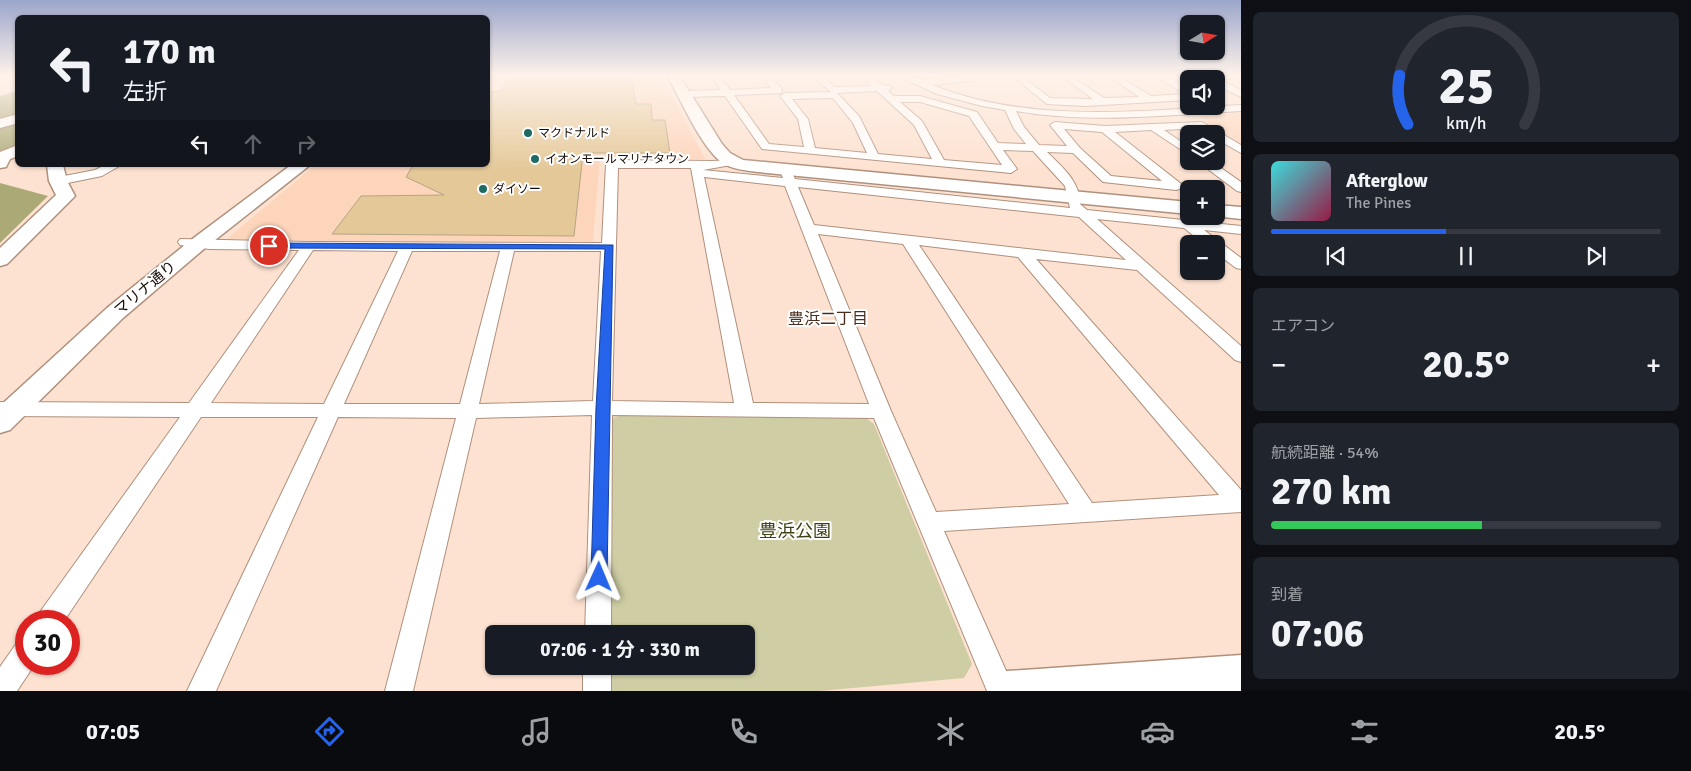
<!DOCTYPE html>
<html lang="ja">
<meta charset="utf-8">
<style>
:root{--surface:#171b24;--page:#20242c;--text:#f1f3f6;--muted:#9ea1a6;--line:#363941;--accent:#2563eb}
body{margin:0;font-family:Signika,"Noto Sans JP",sans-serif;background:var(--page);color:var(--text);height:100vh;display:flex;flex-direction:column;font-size:19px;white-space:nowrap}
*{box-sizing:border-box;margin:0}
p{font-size:16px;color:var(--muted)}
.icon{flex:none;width:28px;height:28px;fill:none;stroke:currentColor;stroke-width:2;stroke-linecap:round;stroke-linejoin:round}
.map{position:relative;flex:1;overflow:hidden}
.panel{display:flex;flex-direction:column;gap:12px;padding:12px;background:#0d0f14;width:450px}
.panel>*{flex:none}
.guide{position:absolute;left:15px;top:15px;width:475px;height:152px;border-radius:8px;box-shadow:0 1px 4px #0004;background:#171b24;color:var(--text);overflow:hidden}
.needle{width:32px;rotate:79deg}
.buttons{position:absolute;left:1180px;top:15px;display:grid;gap:10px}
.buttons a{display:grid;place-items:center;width:45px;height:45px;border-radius:8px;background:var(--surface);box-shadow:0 1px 4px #0004;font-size:25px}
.speed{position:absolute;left:15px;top:610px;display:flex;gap:10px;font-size:25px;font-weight:700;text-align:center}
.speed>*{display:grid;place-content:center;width:65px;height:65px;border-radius:50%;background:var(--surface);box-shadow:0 1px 4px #0004;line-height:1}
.speed .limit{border:8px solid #d22;background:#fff;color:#111}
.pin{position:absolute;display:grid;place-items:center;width:42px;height:42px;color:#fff;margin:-21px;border:2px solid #fff;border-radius:50%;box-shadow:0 1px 5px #0007}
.me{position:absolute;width:55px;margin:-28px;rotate:1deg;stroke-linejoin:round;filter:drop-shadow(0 0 4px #0008)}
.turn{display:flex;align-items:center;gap:18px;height:105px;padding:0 25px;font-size:22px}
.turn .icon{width:65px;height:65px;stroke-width:2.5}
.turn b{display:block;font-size:35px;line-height:42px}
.lanes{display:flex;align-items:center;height:48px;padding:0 25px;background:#0003;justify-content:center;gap:25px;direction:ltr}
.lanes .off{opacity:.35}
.big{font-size:38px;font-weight:700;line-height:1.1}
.panel .card{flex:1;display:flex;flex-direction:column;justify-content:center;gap:8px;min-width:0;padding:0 18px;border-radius:8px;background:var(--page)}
.panel .dial{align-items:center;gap:0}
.dial svg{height:130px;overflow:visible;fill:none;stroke:var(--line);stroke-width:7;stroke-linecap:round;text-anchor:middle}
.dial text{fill:var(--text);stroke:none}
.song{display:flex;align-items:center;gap:15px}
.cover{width:60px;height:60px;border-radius:8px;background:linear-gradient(135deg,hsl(180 70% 55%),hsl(340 70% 35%))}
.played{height:5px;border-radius:2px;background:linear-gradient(90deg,var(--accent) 45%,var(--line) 45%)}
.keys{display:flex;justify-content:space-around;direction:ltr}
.heat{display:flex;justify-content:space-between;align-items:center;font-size:28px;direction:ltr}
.charge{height:8px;border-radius:4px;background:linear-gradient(90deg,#34c759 54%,var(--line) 0)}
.trip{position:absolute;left:485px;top:625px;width:270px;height:50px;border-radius:8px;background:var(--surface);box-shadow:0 1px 4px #0004;font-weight:700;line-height:50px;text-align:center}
.menu{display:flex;height:80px;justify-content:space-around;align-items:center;background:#090b0e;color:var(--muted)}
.menu .icon{width:35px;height:35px}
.menu .active{color:var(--accent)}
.menu b{font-size:22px;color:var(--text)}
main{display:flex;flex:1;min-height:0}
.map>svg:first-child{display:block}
</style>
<main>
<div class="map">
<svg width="1241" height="691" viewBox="0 0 1241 691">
<rect width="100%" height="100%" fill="#fde2d1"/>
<g fill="#fdd5bb">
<path d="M488,75H662L705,159L600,157L593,241H316L227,239L315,165H488Z"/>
<path d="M1241,113V143L1198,116Z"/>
</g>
<path fill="#cecda3" d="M622,415L866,418L874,424L972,664L964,678L819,691H607L608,666H746V634H608L610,419Z"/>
<g fill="#abaa77">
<path d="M17,91V147L0,152V96Z"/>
<path d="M0,183L48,196L0,243Z"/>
</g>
<path fill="#e4c898" stroke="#b6a486" d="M509,75H631L636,104H651L652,120H665L670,153H583L574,236L332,234L361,196L444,195L406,177L413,165H488V92L502,91Z"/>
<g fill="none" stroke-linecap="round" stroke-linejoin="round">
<defs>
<g id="street">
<path d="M711,75H719L730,90L771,88L760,75H769L782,89V93L734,95L769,144L804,147L798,119L780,96L785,93L831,92L811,75H820L835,87L872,86L861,75H870L882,85L890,86L892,88L888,91L894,96H920L977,112L998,143L1026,144L1014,129L1005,110L982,106L937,94L896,75H907L921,80L975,75L977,78L973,81L932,85C1028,124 1140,111 1241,105V111C1167,115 1090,124 1016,111L1024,127L1039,145L1067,146L1050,125L1055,122L1105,126L1202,122L1241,145V153L1216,139V134H1208L1200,128L1164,130L1189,147V155L1151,130L1115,132L1180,183L1182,186L1180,189L1176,190L1103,182L1073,153L1047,152C1062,167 1080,181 1080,204L1087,210L1241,226V234L1204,230L1241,258V269L1236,268L1216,253V244H1204L1184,228L1097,219L1241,346V362L1235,360L1137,270L1036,259L1241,490V512L944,531L1015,691H987L874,418L612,415L611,634H585L592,415L476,418L413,691H385L456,418L338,417L216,691H187L318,417H201L64,621H36L40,612L180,417L0,416V402L189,403L299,250L209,249L180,245L178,242L180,239L309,242L602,243L606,164L612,160L713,161L737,160L739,162L737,164L703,170L783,178L779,169L785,165L789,166L795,179L1070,208L1065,186L1033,151L1003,150L1017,169L1011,173L762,149L725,96L685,97L680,94L685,91L721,90ZM877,91L914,125L932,159L878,154L859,116L837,93ZM833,98L853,123L867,153L815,148L808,119L792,99ZM900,102H920L969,116L1002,165L944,160L922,121ZM1064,129L1102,132L1162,181L1111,176L1080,148ZM618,168H691L734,403L612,401ZM704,177L785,186L869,404L753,403ZM798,187L1079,217L1126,260L814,225ZM818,234L903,244L1069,504L936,512L891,411ZM919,245L1018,257L1219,495L1092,503ZM313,250L398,251L324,404L211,403ZM412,251H500L460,404H344ZM514,251H601L593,401L479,404Z"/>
<path d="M1011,75H1020L1050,98L1093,99L1060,75H1069L1104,98L1139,97L1107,75H1117L1151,96L1185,94L1154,75H1164L1189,89V100L1085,106L1047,104Z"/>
<path d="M1216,78L1241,90V97L1216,85V79H1214Z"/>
<path d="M1197,161H1211L1241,182V192L1237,191Z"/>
<path d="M105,165H121L102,176L58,185L52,181L54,178L95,170Z"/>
<path d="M26,640V664H35L17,691H0V667L16,644Z"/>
<rect x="583" y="666" width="28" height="25"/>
</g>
<g id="secondary">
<path d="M667,75H679L722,144L730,153L743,160L1189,202V214L758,172C747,171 733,169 724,164C702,150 680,98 667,75Z"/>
<path d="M18,114V123L0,128V119Z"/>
<path d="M18,145V156L10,159L6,167L0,168V152Z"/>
<path d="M47,165H63L67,181L75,196L7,264L0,266V248L56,195L49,181Z"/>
<path d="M291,165H310L205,248L123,318L10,430L0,433V406L107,308L191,240Z"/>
<path d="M1216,205L1241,207V219L1214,216H1216Z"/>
<path d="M1241,655V691H987L993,677L1007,671Z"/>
</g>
</defs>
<use href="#street" stroke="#af907d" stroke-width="2"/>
<use href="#secondary" stroke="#af907d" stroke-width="3"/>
<use href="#street" fill="#fff" fill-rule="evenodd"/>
<use href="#secondary" fill="#fff" fill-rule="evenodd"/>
</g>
<linearGradient id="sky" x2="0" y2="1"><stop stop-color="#9ba6cb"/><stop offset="0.44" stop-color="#fef2ea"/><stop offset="1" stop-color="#fef2ea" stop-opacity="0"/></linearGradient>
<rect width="1241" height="171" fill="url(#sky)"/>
<path fill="#2563eb" stroke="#184099" d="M269,243L613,245L607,577L605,583L599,585L593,583L591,577L596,408L605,249L266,248L264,246Z"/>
<g fill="#1f6a63" stroke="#fff" stroke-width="2">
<circle cx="528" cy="133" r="5"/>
<circle cx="535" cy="159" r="5"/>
<circle cx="483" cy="189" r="5"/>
</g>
<g text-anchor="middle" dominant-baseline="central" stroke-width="4" stroke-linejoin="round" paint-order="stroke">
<g font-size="12" fill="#180d06" stroke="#fff" text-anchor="start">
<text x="538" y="133">マクドナルド</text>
<text x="545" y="159">イオンモールマリナタウン</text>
<text x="493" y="189">ダイソー</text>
</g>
<g font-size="15" fill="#180d06" stroke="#fff">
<text transform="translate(145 288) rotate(-40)">マリナ通り</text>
</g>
<g font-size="16" fill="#482e1e" stroke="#fff">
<text x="828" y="319">豊浜二丁目</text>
</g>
<g font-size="18" fill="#403f16" stroke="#fff">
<text x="795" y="531">豊浜公園</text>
</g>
</g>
</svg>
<div class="buttons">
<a><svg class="needle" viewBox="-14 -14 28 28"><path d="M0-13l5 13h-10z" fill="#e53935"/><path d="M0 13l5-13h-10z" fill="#9ea1a6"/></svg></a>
<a><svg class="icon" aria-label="sound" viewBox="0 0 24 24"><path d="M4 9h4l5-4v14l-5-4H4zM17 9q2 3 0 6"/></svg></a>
<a><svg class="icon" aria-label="layers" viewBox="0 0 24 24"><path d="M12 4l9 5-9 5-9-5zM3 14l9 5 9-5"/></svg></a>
<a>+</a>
<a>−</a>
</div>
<div class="speed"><div class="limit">30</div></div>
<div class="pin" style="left:269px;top:246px;background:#d93025"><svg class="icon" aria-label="arrive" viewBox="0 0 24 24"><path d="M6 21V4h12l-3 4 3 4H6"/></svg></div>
<svg class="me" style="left:599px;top:577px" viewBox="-20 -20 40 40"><path d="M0-17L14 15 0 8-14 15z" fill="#2563eb" stroke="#fff" stroke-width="4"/></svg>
<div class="trip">07:06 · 1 分 · 330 m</div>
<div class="guide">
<div class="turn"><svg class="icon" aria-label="left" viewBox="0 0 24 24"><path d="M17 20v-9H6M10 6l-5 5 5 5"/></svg><div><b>170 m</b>左折</div></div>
<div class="lanes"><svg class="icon" aria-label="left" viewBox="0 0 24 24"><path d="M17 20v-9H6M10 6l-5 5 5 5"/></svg><svg class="icon off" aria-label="ahead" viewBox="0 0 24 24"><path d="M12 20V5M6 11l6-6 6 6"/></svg><svg class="icon off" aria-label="right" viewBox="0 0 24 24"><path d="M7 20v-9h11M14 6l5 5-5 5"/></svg></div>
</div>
</div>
<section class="panel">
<div class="card dial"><svg viewBox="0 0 100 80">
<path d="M14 69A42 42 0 1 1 86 69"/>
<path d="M14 69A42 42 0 0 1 9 39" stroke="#2563eb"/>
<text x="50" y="56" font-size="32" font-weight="700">25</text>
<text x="50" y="72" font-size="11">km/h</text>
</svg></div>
<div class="card">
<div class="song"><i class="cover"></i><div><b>Afterglow</b><p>The Pines</p></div></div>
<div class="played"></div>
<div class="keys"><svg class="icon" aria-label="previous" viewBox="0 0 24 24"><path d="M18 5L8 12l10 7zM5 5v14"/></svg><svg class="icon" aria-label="pause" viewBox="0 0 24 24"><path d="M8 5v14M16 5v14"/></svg><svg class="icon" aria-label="next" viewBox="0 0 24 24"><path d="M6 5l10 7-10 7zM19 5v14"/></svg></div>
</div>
<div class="card"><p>エアコン</p>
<div class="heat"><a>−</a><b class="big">20.5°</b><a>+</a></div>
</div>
<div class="card"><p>航続距離 · 54%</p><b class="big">270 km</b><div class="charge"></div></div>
<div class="card"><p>到着</p><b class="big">07:06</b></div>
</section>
</main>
<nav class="menu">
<b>07:05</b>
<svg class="icon active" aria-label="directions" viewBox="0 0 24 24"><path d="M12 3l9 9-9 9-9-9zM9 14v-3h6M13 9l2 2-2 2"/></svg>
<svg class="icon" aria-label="music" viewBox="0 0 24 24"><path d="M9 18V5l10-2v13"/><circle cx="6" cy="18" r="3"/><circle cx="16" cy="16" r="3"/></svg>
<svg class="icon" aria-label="phone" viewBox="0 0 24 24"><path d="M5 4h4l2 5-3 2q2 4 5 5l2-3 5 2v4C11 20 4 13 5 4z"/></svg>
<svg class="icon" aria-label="climate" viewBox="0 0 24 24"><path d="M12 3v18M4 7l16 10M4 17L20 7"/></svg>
<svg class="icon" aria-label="car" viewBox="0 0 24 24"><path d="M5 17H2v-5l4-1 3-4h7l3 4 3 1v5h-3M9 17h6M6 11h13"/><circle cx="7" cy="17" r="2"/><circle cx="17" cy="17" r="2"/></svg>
<svg class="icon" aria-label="filters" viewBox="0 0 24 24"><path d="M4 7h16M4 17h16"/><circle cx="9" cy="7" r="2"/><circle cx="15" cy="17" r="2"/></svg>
<b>20.5°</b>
</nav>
